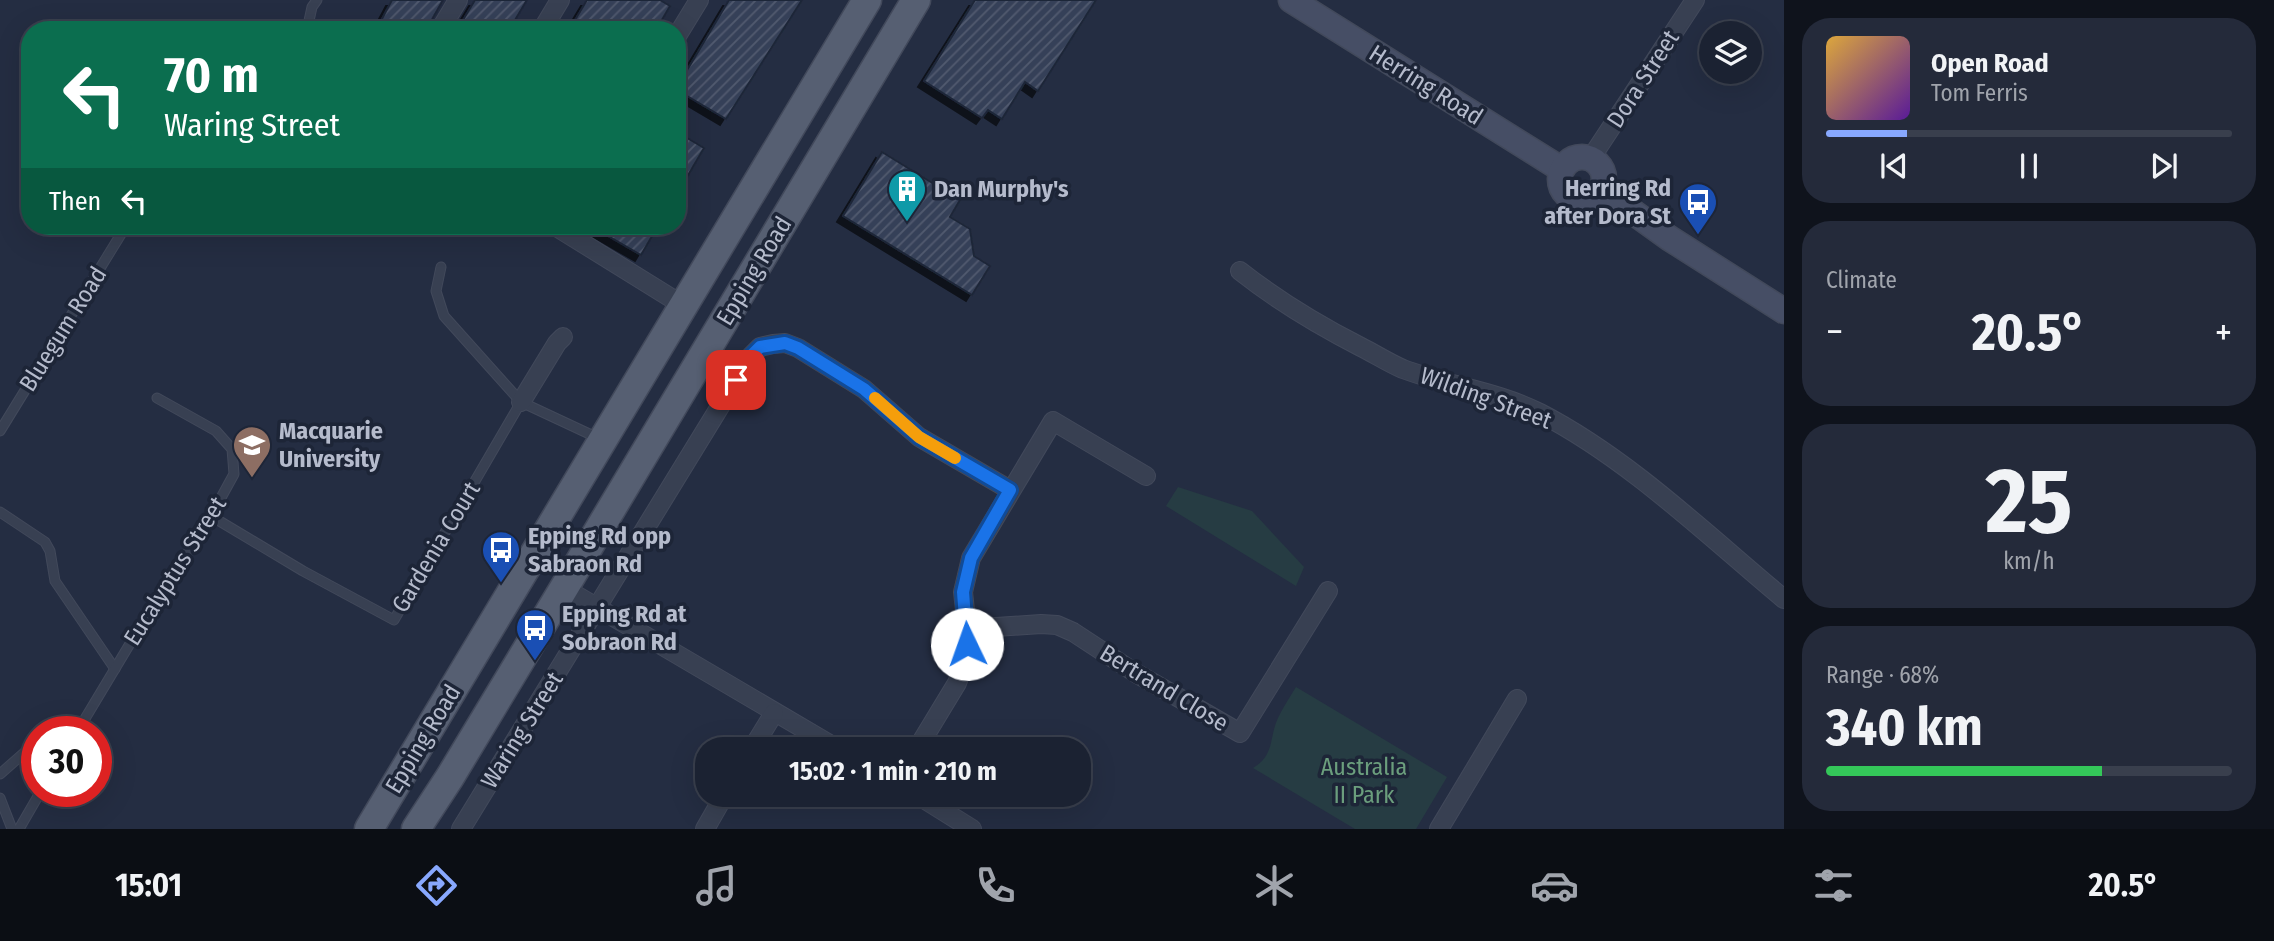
<!DOCTYPE html>
<meta charset="utf-8">
<style>
:root{--surface:#1b2232;--page:#242a3a;--text:#f1f3f6;--muted:#a0a4ac;--line:#393f4d;--accent:#88a8fe}
body{margin:0;font-family:"Fira Sans Condensed",sans-serif;background:var(--page);color:var(--text);height:100vh;display:flex;flex-direction:column;font-size:26px;white-space:nowrap}
*{box-sizing:border-box;margin:0}
p{font-size:23px;color:var(--muted)}
.icon{flex:none;width:38px;height:38px;fill:none;stroke:currentColor;stroke-width:2;stroke-linecap:round;stroke-linejoin:round}
.map{position:relative;flex:1;overflow:hidden}
.panel{display:flex;flex-direction:column;gap:18px;padding:18px;background:#0f131c;width:490px}
.panel>*{flex:none}
.guide{position:absolute;left:21px;top:21px;width:665px;height:214px;border-radius:28px;box-shadow:0 7px 28px #0002,0 0 0 2px var(--line);background:#0b6e4f;color:#fff;overflow:hidden}
.fabs{position:absolute;left:1699px;top:21px;display:grid;gap:14px}
.fabs a{display:grid;place-items:center;width:63px;height:63px;border-radius:50%;background:var(--surface);box-shadow:0 7px 28px #0002,0 0 0 2px var(--line);font-size:35px}
.speed{position:absolute;left:21px;top:716px;display:flex;gap:14px;font-size:35px;font-weight:700;text-align:center}
.speed>*{display:grid;place-content:center;width:91px;height:91px;border-radius:50%;background:var(--surface);box-shadow:0 7px 28px #0002,0 0 0 2px var(--line);line-height:1}
.speed .limit{border:10px solid #d22;background:#fff;color:#111}
.pin{position:absolute;display:grid;place-items:center;width:60px;height:60px;color:#fff;margin:-30px;border-radius:14px;box-shadow:0 4px 10px #0006}
.me{position:absolute;width:77px;margin:-38px;rotate:357deg;stroke-linejoin:round;filter:drop-shadow(0 0 5px #0008)}
.turn{display:flex;align-items:center;gap:24px;height:147px;padding:0 28px;font-size:32px}
.turn .icon{width:91px;height:91px;stroke-width:2.5}
.turn b{display:block;font-size:49px;line-height:60px}
.then{display:flex;align-items:center;height:66px;padding:0 28px;background:#0003;gap:14px;font-size:26px}
.big{font-size:52px;font-weight:700;line-height:1.1}
.panel .widget{flex:1;display:flex;flex-direction:column;justify-content:center;gap:10px;min-width:0;padding:0 24px;border-radius:28px;background:var(--page)}
.panel .dial{align-items:center;gap:0}
.dial b{font-size:91px;line-height:1}
.song{display:flex;align-items:center;gap:21px}
.cover{width:84px;height:84px;border-radius:10px;background:linear-gradient(135deg,hsl(40 70% 55%),hsl(270 70% 35%))}
.played{height:7px;border-radius:4px;background:linear-gradient(90deg,var(--accent) 20%,var(--line) 20%)}
.keys{display:flex;justify-content:space-around;direction:ltr}
.heat{display:flex;justify-content:space-between;align-items:center;font-size:38px;direction:ltr}
.charge{height:10px;border-radius:5px;background:linear-gradient(90deg,#34c759 68%,var(--line) 0)}
.trip{position:absolute;left:695px;top:737px;width:396px;height:70px;border-radius:28px;background:var(--surface);box-shadow:0 7px 28px #0002,0 0 0 2px var(--line);font-weight:700;line-height:70px;text-align:center}
.menu{display:flex;height:112px;justify-content:space-around;align-items:center;background:#0b0e14;color:var(--muted)}
.menu .icon{width:49px;height:49px}
.menu .on{color:var(--accent)}
.menu b{font-size:32px;color:var(--text)}
main{display:flex;flex:1;min-height:0}
.map>svg:first-child{display:block}
</style>
<main>
<div class="map">
<svg width="1784" height="829" viewBox="0 0 1784 829">
<defs>
<pattern id="building-hatch" width="6" height="6" patternUnits="userSpaceOnUse" patternTransform="scale(1.75)"><rect width="6" height="6" fill="#364158"/><path d="M-1 1l2-2M0 6l6-6M5 7l2-2" fill="none" stroke="#515a6f"/></pattern>
<filter id="shadow"><feDropShadow dx="-6" dy="6" stdDeviation="0" flood-color="#0009"/></filter>
</defs>
<rect width="100%" height="100%" fill="#242d42"/>
<g fill="#263c43">
<path d="M1178,487L1252,511L1304,567L1296,586L1166,506Z"/>
<path d="M1296,687L1447,777L1416,829H1355L1253,768C1275,755 1269,737 1278,718C1283,707 1290,697 1296,687Z"/>
</g>
<g fill="url(#building-hatch)" stroke="#1f2739" stroke-width="2" filter="url(#shadow)">
<path d="M392,0H443L426,30H376Z"/>
<path d="M475,0H527L509,30H457Z"/>
<path d="M587,0H660L670,6L656,30H569Z"/>
<path d="M729,0H802L726,119L677,90V87Z"/>
<path d="M975,0H1096L1038,91L1025,82L1002,119L988,110L982,118L924,81Z"/>
<path d="M677,132L704,148L677,194Z"/>
<path d="M882,152L960,200L950,217L970,229L974,256L990,266L972,295L843,216Z"/>
<path d="M591,226H658L641,255Z"/>
</g>
<g fill="none" stroke-linecap="round" stroke-linejoin="round">
<defs>
<g id="lane">
<path d="M307,30L312,7L317,0"/>
<path d="M441,267L436,291L444,316L521,402L598,438"/>
<path d="M0,431L126,226"/>
<path d="M0,512L45,542L50,551L55,581L115,669"/>
<path d="M211,516L303,571L394,620L521,402"/>
<path d="M77,732L137,632L211,516L234,474L232,449L216,431L157,398"/>
<path d="M0,774L32,746H37"/>
<path d="M0,798L12,829"/>
<path d="M19,829L41,791"/>
</g>
<g id="street">
<path d="M440,30L458,0"/>
<path d="M542,30L560,0"/>
<path d="M677,36L699,0"/>
<path d="M1591,158L1695,0"/>
<path d="M555,226L684,306"/>
<path d="M1240,271C1278,301 1318,325 1361,347C1375,354 1389,363 1403,369C1448,386 1497,391 1540,413C1629,459 1707,535 1784,599"/>
<path d="M521,402L557,343L563,337"/>
<path d="M564,588L838,749"/>
<path d="M967,629L1041,624L1057,625L1073,632L1134,672L1240,733L1328,591"/>
<path d="M752,749L774,713"/>
<path d="M917,749L957,683L966,659L967,629L963,592L971,558L1053,421L1146,476"/>
<path d="M916,794L972,829"/>
<path d="M461,829L751,356L760,347L773,344L785,343L798,348L864,389L919,437L1010,490"/>
<path d="M705,829L725,794"/>
<path d="M1439,829L1517,699"/>
</g>
<g id="secondary">
<path d="M1291,0L1561,169"/>
<circle cx="1582" cy="179" r="22"/>
<path d="M1601,189L1669,238L1784,311"/>
</g>
<g id="primary">
<path d="M369,829L867,0"/>
<path d="M416,829L450,777L564,588L916,0"/>
</g>
</defs>
<use href="#lane" stroke="#42495b" stroke-width="11"/>
<use href="#street" stroke="#42495b" stroke-width="20"/>
<use href="#secondary" stroke="#42495b" stroke-width="27"/>
<use href="#primary" stroke="#42495b" stroke-width="31"/>
<use href="#lane" stroke="#384052" stroke-width="9"/>
<use href="#street" stroke="#384052" stroke-width="18"/>
<use href="#secondary" stroke="#464e65" stroke-width="24"/>
<use href="#primary" stroke="#565f72" stroke-width="28"/>
</g>
<g fill="none" stroke-linecap="round" stroke-linejoin="round">
<defs>
<path id="route" d="M736,380L751,356L760,347L785,343L798,348L864,389L919,437L1010,490L971,558L963,592L967,644"/>
</defs>
<use href="#route" stroke="#114b97" stroke-width="18"/>
<use href="#route" stroke="#1a73e8" stroke-width="12"/>
<path stroke="#f59e0b" stroke-width="12" d="M875,398L919,437L955,458"/>
</g>
<defs>
<symbol id="building-pin" viewBox="-11 -11 22 30"><path d="M0 17L-7.5 6A9.5 9.5 0 1 1 7.5 6Z" fill="#0f9aa8" stroke="#1d2537"/><path d="M-4-6H4V6H1V3H-1V6H-4ZM-2.5-4.3h1.7v1.8h-1.7ZM.8-4.3h1.7v1.8H.8ZM-2.5-1h1.7V.8h-1.7ZM.8-1h1.7V.8H.8Z" fill="#fff"/></symbol>
<symbol id="bus-pin" viewBox="-11 -11 22 30"><path d="M0 17L-7.5 6A9.5 9.5 0 1 1 7.5 6Z" fill="#1a4fb4" stroke="#1d2537"/><path d="M-5-6H5V4H4V6H2V4H-2V6H-4V4H-5ZM-3.5-4V0h7V-4ZM-3.5 1.2v1.5H-2V1.2ZM2 1.2v1.5H3.5V1.2Z" fill="#fff"/></symbol>
<symbol id="university-pin" viewBox="-11 -11 22 30"><path d="M0 17L-7.5 6A9.5 9.5 0 1 1 7.5 6Z" fill="#8d6e63" stroke="#1d2537"/><path d="M0-5L7-2L0 1L-7-2ZM-4 1L0 2.5L4 1V4Q0 6-4 4Z" fill="#fff"/></symbol>
</defs>
<g fill-rule="evenodd">
<use href="#building-pin" x="885" y="167" width="44" height="60"/>
<use href="#bus-pin" x="1676" y="180" width="44" height="60"/>
<use href="#university-pin" x="230" y="423" width="44" height="60"/>
<use href="#bus-pin" x="479" y="528" width="44" height="60"/>
<use href="#bus-pin" x="513" y="606" width="44" height="60"/>
</g>
<g text-anchor="middle" dominant-baseline="central" stroke-width="7" stroke-linejoin="round" paint-order="stroke">
<g font-size="24" fill="#b5bbcc" stroke="#1d2537">
<text transform="translate(1643 79) rotate(-57)">Dora Street</text>
<text transform="translate(1426 85) rotate(32)">Herring Road</text>
<text transform="translate(754 271) rotate(-59)">Epping Road</text>
<text transform="translate(63 329) rotate(-58)">Bluegum Road</text>
<text transform="translate(1486 398) rotate(20)">Wilding Street</text>
<text transform="translate(436 547) rotate(-59)">Gardenia Court</text>
<text transform="translate(175 571) rotate(-58)">Eucalyptus Street</text>
<text transform="translate(1164 688) rotate(31)">Bertrand Close</text>
<text transform="translate(522 730) rotate(-58)">Waring Street</text>
<text transform="translate(423 739) rotate(-59)">Epping Road</text>
</g>
<g font-size="24" font-weight="bold" fill="#b5bbcc" stroke="#1d2537" text-anchor="start">
<text x="1671" y="188" text-anchor="end">Herring Rd<tspan x="1671" dy="28">after Dora St</tspan></text>
<text x="934" y="189">Dan Murphy's</text>
<text x="279" y="431">Macquarie<tspan x="279" dy="28">University</tspan></text>
<text x="528" y="536">Epping Rd opp<tspan x="528" dy="28">Sabraon Rd</tspan></text>
<text x="562" y="614">Epping Rd at<tspan x="562" dy="28">Sobraon Rd</tspan></text>
</g>
<g font-size="24" fill="#6b9e7d" stroke="#1d2537">
<text x="1364" y="767">Australia<tspan x="1364" dy="28">II Park</tspan></text>
</g>
</g>
</svg>
<div class="fabs">
<a><svg class="icon" aria-label="layers" viewBox="0 0 24 24"><path d="M12 4l9 5-9 5-9-5zM3 14l9 5 9-5"/></svg></a>
</div>
<div class="speed"><div class="limit">30</div></div>
<div class="pin" style="left:736px;top:380px;background:#d93025"><svg class="icon" aria-label="arrive" viewBox="0 0 24 24"><path d="M6 21V4h12l-3 4 3 4H6"/></svg></div>
<svg class="me" style="left:967px;top:644px" viewBox="-20 -20 40 40"><circle r="19" fill="#fff"/><path d="M0-13L10 11 0 6-10 11z" fill="#1a73e8"/></svg>
<div class="trip">15:02 · 1 min · 210 m</div>
<div class="guide">
<div class="turn"><svg class="icon" aria-label="left" viewBox="0 0 24 24"><path d="M17 20v-9H6M10 6l-5 5 5 5"/></svg><div><b>70 m</b>Waring Street</div></div>
<div class="then">Then<svg class="icon" aria-label="left" viewBox="0 0 24 24"><path d="M17 20v-9H6M10 6l-5 5 5 5"/></svg></div>
</div>
</div>
<section class="panel">
<div class="widget">
<div class="song"><i class="cover"></i><div><b>Open Road</b><p>Tom Ferris</p></div></div>
<div class="played"></div>
<div class="keys"><svg class="icon" aria-label="previous" viewBox="0 0 24 24"><path d="M18 5L8 12l10 7zM5 5v14"/></svg><svg class="icon" aria-label="pause" viewBox="0 0 24 24"><path d="M8 5v14M16 5v14"/></svg><svg class="icon" aria-label="next" viewBox="0 0 24 24"><path d="M6 5l10 7-10 7zM19 5v14"/></svg></div>
</div>
<div class="widget"><p>Climate</p>
<div class="heat"><a>−</a><b class="big">20.5°</b><a>+</a></div>
</div>
<div class="widget dial"><b>25</b><p>km/h</p></div>
<div class="widget"><p>Range · 68%</p><b class="big">340 km</b><div class="charge"></div></div>
</section>
</main>
<nav class="menu">
<b>15:01</b>
<svg class="icon on" aria-label="directions" viewBox="0 0 24 24"><path d="M12 3l9 9-9 9-9-9zM9 14v-3h6M13 9l2 2-2 2"/></svg>
<svg class="icon" aria-label="music" viewBox="0 0 24 24"><path d="M9 18V5l10-2v13"/><circle cx="6" cy="18" r="3"/><circle cx="16" cy="16" r="3"/></svg>
<svg class="icon" aria-label="phone" viewBox="0 0 24 24"><path d="M5 4h4l2 5-3 2q2 4 5 5l2-3 5 2v4C11 20 4 13 5 4z"/></svg>
<svg class="icon" aria-label="climate" viewBox="0 0 24 24"><path d="M12 3v18M4 7l16 10M4 17L20 7"/></svg>
<svg class="icon" aria-label="car" viewBox="0 0 24 24"><path d="M5 17H2v-5l4-1 3-4h7l3 4 3 1v5h-3M9 17h6M6 11h13"/><circle cx="7" cy="17" r="2"/><circle cx="17" cy="17" r="2"/></svg>
<svg class="icon" aria-label="filters" viewBox="0 0 24 24"><path d="M4 7h16M4 17h16"/><circle cx="9" cy="7" r="2"/><circle cx="15" cy="17" r="2"/></svg>
<b>20.5°</b>
</nav>
